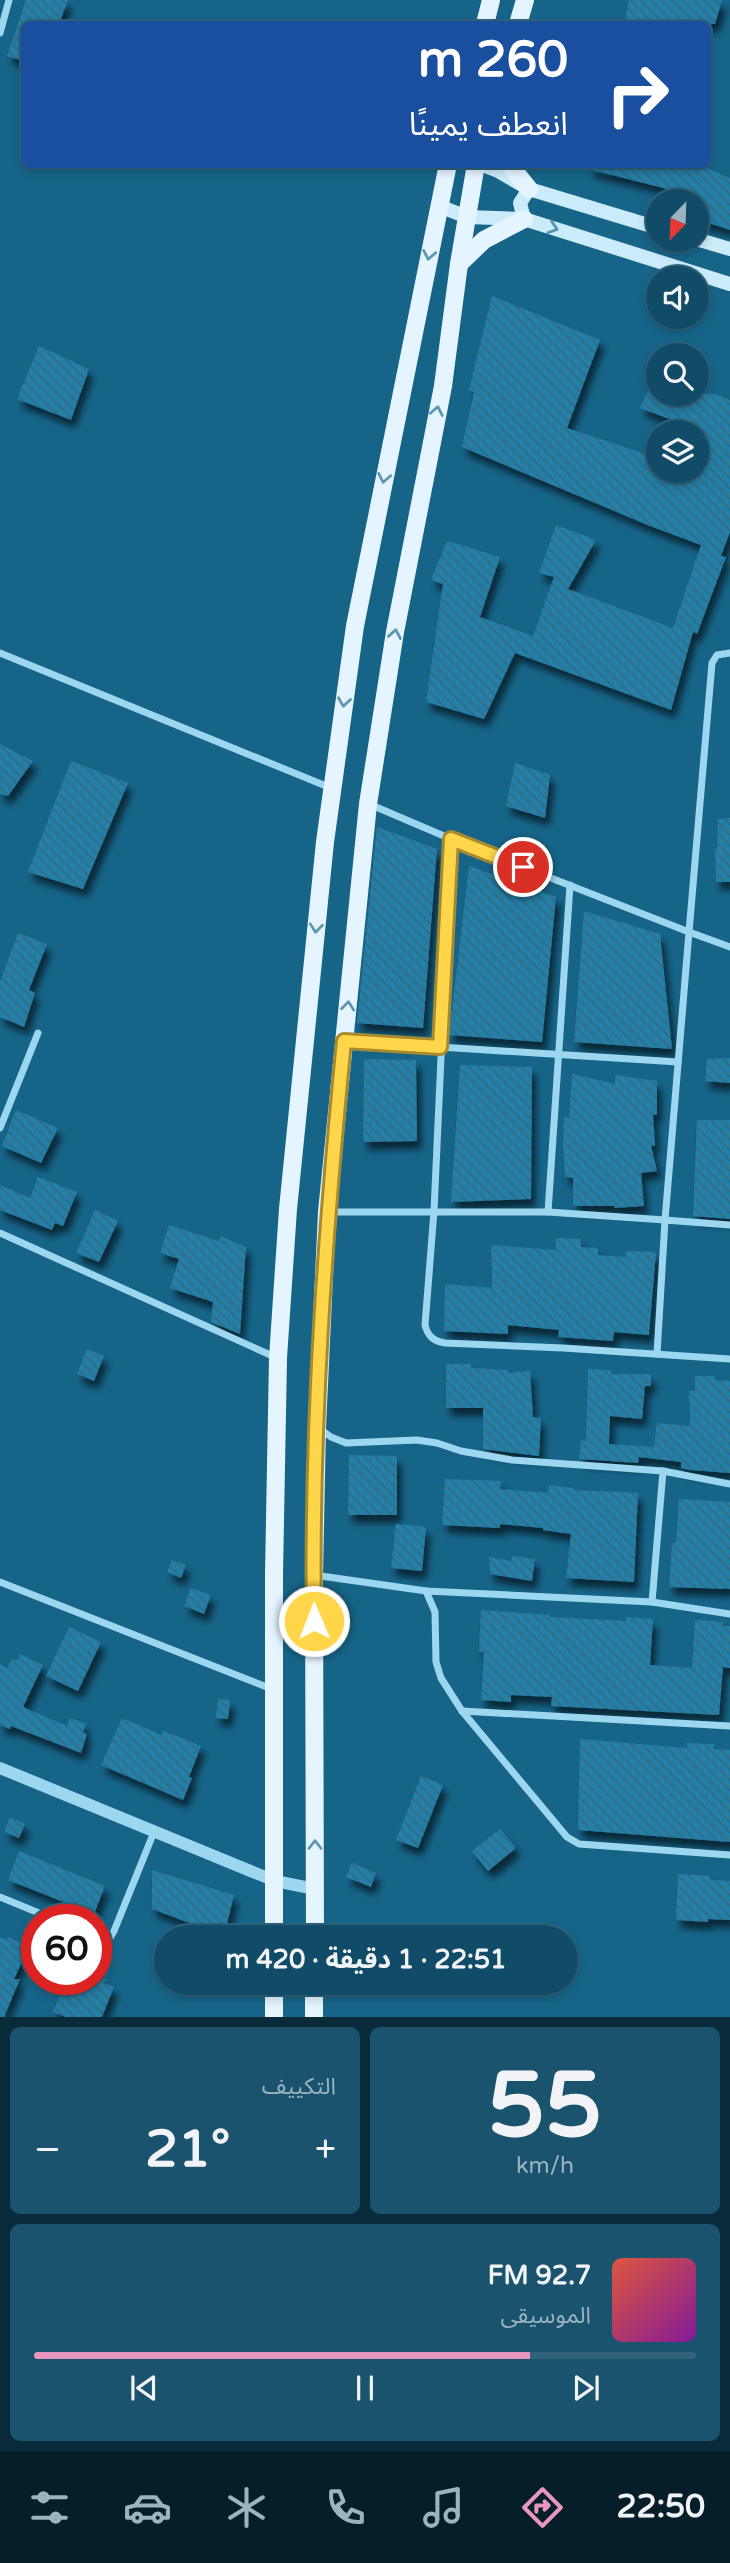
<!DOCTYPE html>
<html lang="ar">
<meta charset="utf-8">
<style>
:root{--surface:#104c67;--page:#19536d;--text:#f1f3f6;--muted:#9cb4c0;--line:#30637b;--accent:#e797bd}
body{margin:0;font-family:"Varela Round","Noto Sans Arabic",sans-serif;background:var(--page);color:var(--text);direction:rtl;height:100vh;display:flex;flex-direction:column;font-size:26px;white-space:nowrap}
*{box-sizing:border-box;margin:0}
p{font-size:23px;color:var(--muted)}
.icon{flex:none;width:38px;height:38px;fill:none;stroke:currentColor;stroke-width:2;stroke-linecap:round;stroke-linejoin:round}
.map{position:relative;height:2017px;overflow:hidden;direction:ltr}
.drawer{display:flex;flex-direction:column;gap:10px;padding:10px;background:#092a39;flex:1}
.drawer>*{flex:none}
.hud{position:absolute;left:21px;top:21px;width:690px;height:147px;border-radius:10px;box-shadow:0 4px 10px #0003,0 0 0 2px var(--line);direction:rtl;background:#1a4fa0;color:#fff;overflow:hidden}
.needle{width:46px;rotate:203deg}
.tools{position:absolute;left:646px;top:189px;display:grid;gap:14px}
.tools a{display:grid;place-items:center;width:63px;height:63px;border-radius:50%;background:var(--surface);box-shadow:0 4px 10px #0003,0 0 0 2px var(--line);font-size:35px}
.speed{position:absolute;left:21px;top:1904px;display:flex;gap:14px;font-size:35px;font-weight:700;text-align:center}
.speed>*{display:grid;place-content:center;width:91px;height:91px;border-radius:50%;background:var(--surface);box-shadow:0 4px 10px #0003,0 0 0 2px var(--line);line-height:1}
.speed .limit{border:10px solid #d22;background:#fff;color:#111}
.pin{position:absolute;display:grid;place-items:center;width:60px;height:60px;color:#fff;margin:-30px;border:4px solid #fff;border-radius:50%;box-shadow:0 2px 7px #0007}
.me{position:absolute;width:77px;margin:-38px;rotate:359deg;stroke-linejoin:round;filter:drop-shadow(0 0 5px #0008)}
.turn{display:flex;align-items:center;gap:24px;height:147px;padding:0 28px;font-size:32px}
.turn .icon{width:91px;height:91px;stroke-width:2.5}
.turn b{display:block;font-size:49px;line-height:60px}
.big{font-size:52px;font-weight:700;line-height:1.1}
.drawer .widget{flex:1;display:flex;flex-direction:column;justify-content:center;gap:10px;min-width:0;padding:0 24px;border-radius:10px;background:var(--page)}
.drawer .dial{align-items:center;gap:0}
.dial b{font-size:91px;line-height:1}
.song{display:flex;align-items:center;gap:21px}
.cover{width:84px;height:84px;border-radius:10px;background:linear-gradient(135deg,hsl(10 70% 55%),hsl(290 70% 35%))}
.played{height:7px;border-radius:4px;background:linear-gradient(90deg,var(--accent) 75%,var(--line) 75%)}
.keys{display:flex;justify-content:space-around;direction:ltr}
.heat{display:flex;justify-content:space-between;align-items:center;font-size:38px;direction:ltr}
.drawer .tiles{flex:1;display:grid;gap:10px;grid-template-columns:1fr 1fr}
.widget:last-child{grid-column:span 2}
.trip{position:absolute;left:154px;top:1925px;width:424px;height:70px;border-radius:35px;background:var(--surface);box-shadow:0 4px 10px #0003,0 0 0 2px var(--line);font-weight:700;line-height:70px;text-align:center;direction:rtl}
.dock{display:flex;height:112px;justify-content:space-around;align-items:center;background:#061e29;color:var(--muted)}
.dock .icon{width:49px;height:49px}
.dock .on{color:var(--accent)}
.dock b{font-size:32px;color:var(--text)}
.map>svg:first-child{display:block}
</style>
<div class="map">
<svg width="730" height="2017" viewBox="0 0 730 2017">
<defs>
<pattern id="building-back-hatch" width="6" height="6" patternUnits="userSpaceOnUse" patternTransform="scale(1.75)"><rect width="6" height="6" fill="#2480a8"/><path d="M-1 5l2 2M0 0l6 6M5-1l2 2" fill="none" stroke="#36697f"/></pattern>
<filter id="shadow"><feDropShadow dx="4.5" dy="8" stdDeviation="3.5" flood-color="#0009"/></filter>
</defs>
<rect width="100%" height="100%" fill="#166589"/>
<g fill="url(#building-back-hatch)" filter="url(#shadow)">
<path d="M26,0H68L59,24H24V61L7,56Z"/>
<path d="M629,0H722L715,24H624Z"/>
<path d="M589,164H697L730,178V230L696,219V201H679L683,193L588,169Z"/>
<path d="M492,296L600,340L567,428L658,458V471H696V429L640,408L658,367V394H715L730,400V532L721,556L726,557L697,634L693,632L671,710L515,653L484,719L426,702L443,584L431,580L447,541L500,557L480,617L533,636L554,577L539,573L556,525L596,540L568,589L673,628L701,545L650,526L462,447L474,392L469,390Z"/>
<path d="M39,346L89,369L71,420L17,399Z"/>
<path d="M0,744L33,761L8,796L0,794Z"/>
<path d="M71,761L128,783L83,889L28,872Z"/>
<path d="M515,763L550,775L545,818L506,806Z"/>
<path d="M730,818V882H716L715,848L717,849L718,819Z"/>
<path d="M377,827L437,849L423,1028L357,1023Z"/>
<path d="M469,866L556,897L542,1042L449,1035Z"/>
<path d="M584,911L660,934L672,1049L574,1042Z"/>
<path d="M18,933L47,944L29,990L35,993L24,1027L0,1017V982Z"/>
<path d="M730,1058V1083L705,1081L707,1059Z"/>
<path d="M364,1059L416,1060L417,1141L363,1142Z"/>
<path d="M460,1065L532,1067L531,1199L451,1202Z"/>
<path d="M572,1074L615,1084V1075L657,1081V1115H653L655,1146H651L657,1171L641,1173L644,1206L614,1208L615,1206H573V1178L565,1177L563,1144L564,1117L569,1118Z"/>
<path d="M16,1110L58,1128L41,1163L2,1146Z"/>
<path d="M697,1120H730V1219L693,1216Z"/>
<path d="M38,1177L77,1192L63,1226L55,1223L52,1230L0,1210V1185L30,1198Z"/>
<path d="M95,1210L118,1221L99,1262L76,1253Z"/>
<path d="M169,1225L219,1241L220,1236L246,1247L240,1334L211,1322L213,1302L170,1288L179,1259L160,1253Z"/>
<path d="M556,1238L581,1239V1247L598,1248V1255L625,1257L626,1251L656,1252L649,1335L614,1332L613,1341L558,1337L559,1330L508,1325V1334L444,1331L445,1284L492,1288L491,1245L556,1250Z"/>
<path d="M87,1349L104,1356L94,1381L77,1374Z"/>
<path d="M446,1364H471V1368L508,1370V1373L530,1371L533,1417L541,1418L539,1456L483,1449V1408H446Z"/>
<path d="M588,1369L611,1370V1374H651V1386H645L642,1419L610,1416L609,1444L654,1447L657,1423L690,1426L689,1391H695V1376H715V1380L730,1381V1473L690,1470L681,1468V1462L639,1457L638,1463L579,1459L581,1440L586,1441Z"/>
<path d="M349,1455L397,1456V1515H348Z"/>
<path d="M445,1479L501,1481L500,1489L548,1493L549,1485L574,1488L573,1490L638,1493L634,1582L566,1578L571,1534L543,1530V1528L500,1524V1528L442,1525Z"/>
<path d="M679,1499L730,1502V1589L669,1587L672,1543H676Z"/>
<path d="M396,1524L426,1527L422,1571L391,1568Z"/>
<path d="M512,1556L535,1559L532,1581L490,1574L489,1557L511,1561Z"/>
<path d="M172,1560L186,1565L181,1578L167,1572Z"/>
<path d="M191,1588L211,1595L204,1614L184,1606Z"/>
<path d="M481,1610L550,1615V1617L626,1621V1617L653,1619L650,1665L692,1668L695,1620L723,1622V1626H730V1668L723,1667L719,1715L551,1706L552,1697L511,1695V1702L481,1700L484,1652H479Z"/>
<path d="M69,1627L101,1642L78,1691L46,1676Z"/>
<path d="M20,1654L43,1665L23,1707L67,1726L70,1718L86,1724L83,1732L87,1734L81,1753L11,1726L10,1729L0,1725V1664L7,1668L12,1659L17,1661Z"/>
<path d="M218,1699L230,1700L228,1719L216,1718Z"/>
<path d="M122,1718L162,1735L164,1731L201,1746L189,1777L192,1778L183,1800L101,1765Z"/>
<path d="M580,1739L687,1748V1743L714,1744L713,1749L730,1750V1842L578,1830Z"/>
<path d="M421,1776L443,1785L418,1848L396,1840Z"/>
<path d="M10,1817L25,1824L19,1838L4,1832Z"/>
<path d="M500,1829L516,1848L488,1871L472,1851Z"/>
<path d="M19,1851L105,1886L94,1914L8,1880Z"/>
<path d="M352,1863L376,1873L371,1887L346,1877Z"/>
<path d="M152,1870L234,1895L224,1936L152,1909Z"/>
<path d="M678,1874L710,1876V1880L730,1881V1920L708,1919V1922L676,1920Z"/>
<path d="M0,1937L7,1940L8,1937L29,1947L14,1979H20L4,2017H0Z"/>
<path d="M66,1979H106L104,1983L114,1987L102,2017H66L53,2012Z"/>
</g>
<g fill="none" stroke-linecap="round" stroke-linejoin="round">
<g stroke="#9dd6ef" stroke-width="7">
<path d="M0,33L9,0"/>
<path d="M0,653L331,788"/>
<path d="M730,653L717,655L712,663L689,932L730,947"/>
<path d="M451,839L434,1211L425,1325C428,1337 434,1341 445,1343L563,1348L730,1359"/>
<path d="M345,1041L678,1062"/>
<path d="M0,1128L38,1033"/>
<path d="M328,1212H548L665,1220L689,932L451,839L369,804"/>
<path d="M548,1212L570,885"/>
<path d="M0,1233L277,1358"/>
<path d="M657,1354L665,1220L730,1225"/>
<path d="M320,1429L331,1437L346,1443L417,1440L437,1443L461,1451L512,1460L663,1471L730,1484"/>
<path d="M314,1575L426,1591L652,1602L730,1614"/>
<path d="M0,1582L272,1689"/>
<path d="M426,1591L435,1612L436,1662L441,1678L462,1711L567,1837L579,1844L730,1855"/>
<path d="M652,1602L663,1471"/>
<path d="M462,1711L730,1726"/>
<path d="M0,1897L56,1920"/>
<path d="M96,1936L103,1939L110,1938L114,1931L154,1832"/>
</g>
<path stroke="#9dd6ef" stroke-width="12" d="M0,1768L275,1881L315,1889"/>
<g stroke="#caebfa" stroke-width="14">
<path d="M480,164L498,171L529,189L658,228"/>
<path d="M439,206L467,217L524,219L730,284"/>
<path d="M524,219L520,203L529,189"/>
<path d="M696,239L730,249"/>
</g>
<g stroke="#e5f5ff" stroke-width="18">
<path d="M485,24L491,0"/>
<path d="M518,24L525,0"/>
<path d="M509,164L529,189"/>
<path d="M459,264L484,240L524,219"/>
<path d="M274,1937V1574L278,1358L288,1209L325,842L355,626L448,164"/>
<path d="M315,1937L314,1575L317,1427L327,1212L368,804L395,632L443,386L459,264L476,164"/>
<path d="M274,2017V1983"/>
<path d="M314,2017V1983"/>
</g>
</g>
<defs><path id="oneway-chevron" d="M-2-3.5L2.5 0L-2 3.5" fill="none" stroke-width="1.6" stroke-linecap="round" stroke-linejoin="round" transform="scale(1.75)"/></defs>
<use stroke="#5594b1" href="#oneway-chevron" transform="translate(553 228) rotate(18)"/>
<g stroke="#5e97b2">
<use href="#oneway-chevron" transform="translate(429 255) rotate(101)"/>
<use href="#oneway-chevron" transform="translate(437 411) rotate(-79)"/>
<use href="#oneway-chevron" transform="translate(384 478) rotate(101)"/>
<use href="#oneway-chevron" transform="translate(395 634) rotate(-80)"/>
<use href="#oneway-chevron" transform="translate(344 702) rotate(98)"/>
<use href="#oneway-chevron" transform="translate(316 928) rotate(96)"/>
<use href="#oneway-chevron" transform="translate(348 1006) rotate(-84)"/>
<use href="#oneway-chevron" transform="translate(315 1845) rotate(-90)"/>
</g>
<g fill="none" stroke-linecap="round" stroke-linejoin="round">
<defs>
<path id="route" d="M314,1621C311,1427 325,1234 344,1041L440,1047L451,839L523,867"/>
</defs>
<use href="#route" stroke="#a68a30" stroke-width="18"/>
<use href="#route" stroke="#ffd54a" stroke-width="12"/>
</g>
</svg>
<div class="tools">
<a><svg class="needle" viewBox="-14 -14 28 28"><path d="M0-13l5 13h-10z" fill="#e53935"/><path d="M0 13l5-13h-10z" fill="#9cb4c0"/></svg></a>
<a><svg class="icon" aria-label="sound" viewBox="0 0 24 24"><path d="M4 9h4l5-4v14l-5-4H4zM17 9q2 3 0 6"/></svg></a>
<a><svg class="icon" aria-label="search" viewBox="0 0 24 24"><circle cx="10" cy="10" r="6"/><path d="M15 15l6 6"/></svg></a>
<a><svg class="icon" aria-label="layers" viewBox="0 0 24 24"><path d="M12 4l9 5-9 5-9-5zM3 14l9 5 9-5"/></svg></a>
</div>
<div class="speed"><div class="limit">60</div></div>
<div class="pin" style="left:523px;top:867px;background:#d93025"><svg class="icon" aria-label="arrive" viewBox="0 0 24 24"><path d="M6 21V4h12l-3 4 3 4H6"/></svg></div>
<svg class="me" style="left:314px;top:1621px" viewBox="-20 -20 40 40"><circle r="17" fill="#ffd54a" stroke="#fff" stroke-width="3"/><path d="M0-11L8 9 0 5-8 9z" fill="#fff"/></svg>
<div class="trip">22:51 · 1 دقيقة · 420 m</div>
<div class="hud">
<div class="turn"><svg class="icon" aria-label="right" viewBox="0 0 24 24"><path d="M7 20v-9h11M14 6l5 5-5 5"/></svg><div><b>260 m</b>انعطف يمينًا</div></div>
</div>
</div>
<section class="drawer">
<div class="tiles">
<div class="widget dial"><b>55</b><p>km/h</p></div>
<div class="widget"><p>التكييف</p>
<div class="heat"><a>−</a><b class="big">21°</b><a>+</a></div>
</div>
<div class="widget">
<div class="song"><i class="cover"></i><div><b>92.7 FM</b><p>الموسيقى</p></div></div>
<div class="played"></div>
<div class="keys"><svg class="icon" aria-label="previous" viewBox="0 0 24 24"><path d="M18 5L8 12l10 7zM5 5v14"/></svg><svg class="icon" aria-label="pause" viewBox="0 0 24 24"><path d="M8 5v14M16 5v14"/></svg><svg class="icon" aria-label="next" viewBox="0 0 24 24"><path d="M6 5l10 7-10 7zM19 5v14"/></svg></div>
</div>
</div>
</section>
<nav class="dock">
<b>22:50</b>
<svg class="icon on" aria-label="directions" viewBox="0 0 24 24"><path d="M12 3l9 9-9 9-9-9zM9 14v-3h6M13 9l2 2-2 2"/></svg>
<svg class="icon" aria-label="music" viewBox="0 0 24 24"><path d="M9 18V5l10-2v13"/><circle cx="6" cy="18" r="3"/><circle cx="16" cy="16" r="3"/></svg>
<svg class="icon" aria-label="phone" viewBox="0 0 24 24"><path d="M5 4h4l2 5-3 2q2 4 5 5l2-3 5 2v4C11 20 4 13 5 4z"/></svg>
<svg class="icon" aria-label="climate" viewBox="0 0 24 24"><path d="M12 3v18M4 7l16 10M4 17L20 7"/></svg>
<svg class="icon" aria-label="car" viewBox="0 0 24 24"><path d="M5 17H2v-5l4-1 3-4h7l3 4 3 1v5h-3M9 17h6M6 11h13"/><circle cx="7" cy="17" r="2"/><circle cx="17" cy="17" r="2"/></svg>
<svg class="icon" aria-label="filters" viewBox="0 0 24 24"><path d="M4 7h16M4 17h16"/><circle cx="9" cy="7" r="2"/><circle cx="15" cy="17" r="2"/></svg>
</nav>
